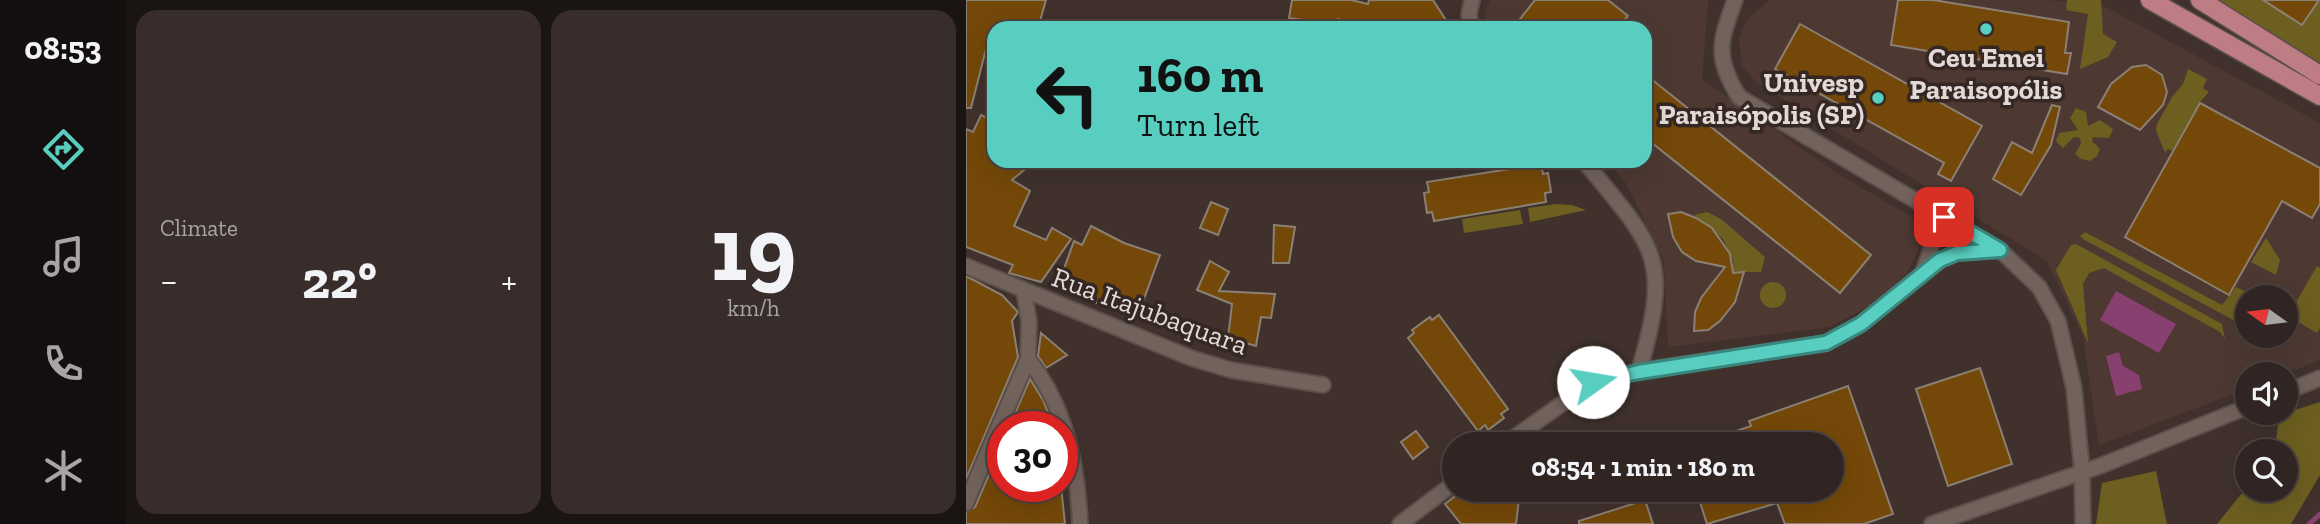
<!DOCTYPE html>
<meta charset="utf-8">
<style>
:root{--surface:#302522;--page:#382d2a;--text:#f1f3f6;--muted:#a8a5a5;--line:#4b4240;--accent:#58cec0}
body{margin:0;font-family:"Zilla Slab",serif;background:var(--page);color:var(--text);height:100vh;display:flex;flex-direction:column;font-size:26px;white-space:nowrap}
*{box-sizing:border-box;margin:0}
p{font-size:23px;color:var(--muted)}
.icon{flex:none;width:38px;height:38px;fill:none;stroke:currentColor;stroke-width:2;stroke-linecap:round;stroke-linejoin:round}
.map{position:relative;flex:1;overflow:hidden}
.sheet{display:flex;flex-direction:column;gap:10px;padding:10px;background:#1a1413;width:840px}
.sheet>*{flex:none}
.hud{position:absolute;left:21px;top:21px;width:665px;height:147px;border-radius:21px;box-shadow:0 7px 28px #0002,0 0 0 2px var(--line);background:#58cec0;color:#111;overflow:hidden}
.needle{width:46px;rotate:284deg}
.tools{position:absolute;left:1269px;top:285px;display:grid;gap:14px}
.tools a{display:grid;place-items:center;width:63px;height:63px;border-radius:50%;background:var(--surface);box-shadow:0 7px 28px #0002,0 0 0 2px var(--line);font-size:35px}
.speed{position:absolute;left:21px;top:411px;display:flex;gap:14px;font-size:35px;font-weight:700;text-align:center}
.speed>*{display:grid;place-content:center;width:91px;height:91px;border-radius:50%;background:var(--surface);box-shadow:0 7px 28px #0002,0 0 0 2px var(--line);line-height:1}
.speed .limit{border:10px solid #d22;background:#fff;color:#111}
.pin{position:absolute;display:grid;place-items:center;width:60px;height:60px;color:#fff;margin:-30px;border-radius:14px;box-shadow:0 4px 10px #0006}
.me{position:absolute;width:77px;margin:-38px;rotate:77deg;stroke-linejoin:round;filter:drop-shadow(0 0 5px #0008)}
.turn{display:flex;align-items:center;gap:24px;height:147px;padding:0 35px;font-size:32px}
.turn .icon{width:91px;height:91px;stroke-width:2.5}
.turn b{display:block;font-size:49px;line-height:60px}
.big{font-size:52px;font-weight:700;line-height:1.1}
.sheet .card{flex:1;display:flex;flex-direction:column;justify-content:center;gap:10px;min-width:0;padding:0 24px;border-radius:21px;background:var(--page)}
.sheet .dial{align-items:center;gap:0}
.dial b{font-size:91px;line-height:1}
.heat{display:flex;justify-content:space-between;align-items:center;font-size:38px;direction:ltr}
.sheet .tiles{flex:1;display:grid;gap:10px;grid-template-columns:repeat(2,1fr)}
.trip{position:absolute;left:476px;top:432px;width:402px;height:70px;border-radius:35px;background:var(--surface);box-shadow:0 7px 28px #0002,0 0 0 2px var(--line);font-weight:700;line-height:70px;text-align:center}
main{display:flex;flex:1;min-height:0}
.dock{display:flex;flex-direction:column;width:126px;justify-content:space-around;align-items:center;background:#130f0e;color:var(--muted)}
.dock .icon{width:49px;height:49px}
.dock .current{color:var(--accent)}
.dock b{font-size:32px;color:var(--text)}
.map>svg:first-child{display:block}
</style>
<main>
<nav class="dock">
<b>08:53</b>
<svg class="icon current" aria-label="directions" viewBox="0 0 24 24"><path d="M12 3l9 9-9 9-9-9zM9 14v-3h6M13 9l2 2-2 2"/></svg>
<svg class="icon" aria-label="music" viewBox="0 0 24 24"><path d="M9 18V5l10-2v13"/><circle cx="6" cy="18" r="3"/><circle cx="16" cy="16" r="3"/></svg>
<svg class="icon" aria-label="phone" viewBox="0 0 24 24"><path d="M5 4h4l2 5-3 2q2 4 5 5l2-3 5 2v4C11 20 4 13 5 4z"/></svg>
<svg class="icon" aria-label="climate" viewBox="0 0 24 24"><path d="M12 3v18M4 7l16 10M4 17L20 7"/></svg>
</nav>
<section class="sheet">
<div class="tiles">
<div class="card"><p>Climate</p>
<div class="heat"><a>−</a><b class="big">22°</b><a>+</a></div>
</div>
<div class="card dial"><b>19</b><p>km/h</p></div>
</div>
</section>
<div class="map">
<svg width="1354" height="524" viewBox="0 0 1354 524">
<rect width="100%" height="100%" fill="#40312d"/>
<g fill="#4d3932" fill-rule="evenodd">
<path d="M524,0H742L736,79L869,172L947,218L955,245L941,273L911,302L864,327L702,347L698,261L661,185L641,161H679V28H521L519,10Z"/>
<path d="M804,0H1081L1138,6L1354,123V360L1318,374H1281V389L1133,445L1117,337L1081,261L791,83L776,66L773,40L780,20ZM1281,298H1320V336H1281Z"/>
</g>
<g fill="#6d5f20">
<path d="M1101,0H1135L1137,34L1151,42L1142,57L1114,69L1122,14L1100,10Z"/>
<path d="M1233,0H1354V65Z"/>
<path d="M1222,69L1241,79L1237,88L1243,92L1234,102L1206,151L1202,149L1199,153L1190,130L1191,124L1206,97L1217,84Z"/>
<path d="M1110,108L1120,112L1122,126L1134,120L1147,129L1143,138L1127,137L1126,141L1134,149L1131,156L1124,161L1115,159L1109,154L1115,144L1114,138L1108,137L1097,148L1090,141L1093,133L1112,130L1104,118Z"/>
<path d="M590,204L606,205L620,210L564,222L562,208Z"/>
<path d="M554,210L557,224L498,233L496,219Z"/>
<path d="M741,212L755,219L799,257L795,272H765L764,264L768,263L757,239L728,215Z"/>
<path d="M1119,232L1256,305L1270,287L1292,297L1281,298V322L1269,321L1117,239L1114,236Z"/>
<path d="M1300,238L1314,260L1310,275L1285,262Z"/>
<path d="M1110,244L1256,324L1259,339L1254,332L1138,268L1123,273L1117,284L1122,343L1090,270L1105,245Z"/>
<path d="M1351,266L1354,268V328L1351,333L1322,316Z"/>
<circle cx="807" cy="295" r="13"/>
<path d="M1354,402V475L1325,524H1251L1281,487V490H1320V452L1309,451L1313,415Z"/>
<path d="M1190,471L1201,524H1130L1136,483Z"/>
</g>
<g fill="#884071">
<path d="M1150,291L1210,324L1193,353L1134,320Z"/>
<path d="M1153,352L1157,366L1173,375L1176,389L1150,396L1140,356Z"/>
</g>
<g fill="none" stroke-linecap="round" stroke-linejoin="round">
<path stroke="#884071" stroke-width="5" d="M1343,524L1354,514"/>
</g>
<g fill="#744808" stroke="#8b8074" stroke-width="2">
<path d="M0,0H80L72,28H28V47L21,45L5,108H0Z"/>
<path d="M326,0H385L402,4L403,0H467L485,28H402L372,19L370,28H351L352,22L323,18Z"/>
<path d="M569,0H642L662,16L652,28H547Z"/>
<path d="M932,0H967L1103,22L1099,53H1105L1101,74L925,45Z"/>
<path d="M1297,0H1353L1336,25Z"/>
<path d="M834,24L1016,126L985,181L972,174L978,163L809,69Z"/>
<path d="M1180,65L1196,75L1201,92L1197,105L1174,130L1132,107L1145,84L1166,67Z"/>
<path d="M679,74L905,255L874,293L681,139L686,133L679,127Z"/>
<path d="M1234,103L1354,168V204L1346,218L1316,201L1263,295L1159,237Z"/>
<path d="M1086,105L1094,107L1085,145L1055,195L1027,179L1046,142L1066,153Z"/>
<path d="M15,115L28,121V161H69L46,180L64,191L48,226L80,240L86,228L105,239L75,282L43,273L47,265L0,247V129L7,132Z"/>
<path d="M575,164L577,174L582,173L585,192L579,193L580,202L468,221L466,212L461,213L458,193L463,192L461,182Z"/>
<path d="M245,202L262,209L252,235L234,228Z"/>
<path d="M715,212L730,218L746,228L764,254L767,273L778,272L769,302L754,321L742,330L728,331L729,312L735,298L759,267L730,261L716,252L707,237L702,214Z"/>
<path d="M308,225L329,227L323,263H307Z"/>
<path d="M125,226L158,243L194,255L171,318L91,288L108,241L116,245Z"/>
<path d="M244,261L263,272L253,291L309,294L305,318L295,317L290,346L262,338L266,304L231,290Z"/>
<path d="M0,276L36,295L52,312L46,321L52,357L0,479Z"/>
<path d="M473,315L542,409L535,414L538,418L522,430L519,425L512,431L442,338L448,333L446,330L464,317L466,320Z"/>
<path d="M75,333L101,355L80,368L72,356Z"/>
<path d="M1014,368L1046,464L982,486L950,389Z"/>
<path d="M64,379L77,400L88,427H43Z"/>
<path d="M882,386L927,514L898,524H819L811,503L741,524L730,490H866V444H739L738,442L785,426L783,421Z"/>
<path d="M450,431L462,447L447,459L435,442Z"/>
<path d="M37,442V486H95L99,524H0V512L9,507Z"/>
<path d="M497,490H554L550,524H495L479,504Z"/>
<path d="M679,500L687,524H613V521Z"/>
</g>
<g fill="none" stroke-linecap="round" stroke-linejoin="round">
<defs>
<g id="minor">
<path d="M769,0C753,43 749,57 773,97L1034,250L1073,287L1092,321L1108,388L1116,471L1117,524"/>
<path d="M505,28L503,14L506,0"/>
<path d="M618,161C690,249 706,257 673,371"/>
<path d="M0,266L225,358L265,370L357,385"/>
<path d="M957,272C969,243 968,234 958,205"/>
<path d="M62,359C99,405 112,466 114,524"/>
<path d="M1320,392L1354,378"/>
<path d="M539,444L627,382L673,371L860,343L895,324L974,260L991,253L1034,250"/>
<path d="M0,503L62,359L63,322L58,291"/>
<path d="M434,524L488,483"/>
<path d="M966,524L1134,466L1281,407"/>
</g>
<g id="primary">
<path d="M1184,0L1354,96"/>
<path d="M1234,0L1354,75"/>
</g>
</defs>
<use href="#minor" stroke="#5b4f4b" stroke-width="18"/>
<use href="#primary" stroke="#5b4f4b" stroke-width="21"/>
<use href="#minor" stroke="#72625c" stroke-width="14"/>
<use href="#primary" stroke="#be7c84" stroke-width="18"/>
</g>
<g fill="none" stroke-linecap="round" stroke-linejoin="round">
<defs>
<path id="route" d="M627,382L673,372L860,343L895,324L974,260L991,253L1034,250L978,217"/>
</defs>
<use href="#route" stroke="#39867d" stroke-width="18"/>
<use href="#route" stroke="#58cec0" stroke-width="12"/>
</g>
<g fill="#58cec0" stroke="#352723" stroke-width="2.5">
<circle cx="1020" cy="29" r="7"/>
<circle cx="912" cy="98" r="7"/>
</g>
<g text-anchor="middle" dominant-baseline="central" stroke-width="7" stroke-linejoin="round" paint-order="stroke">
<g font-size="28" font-weight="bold" fill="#e3dad7" stroke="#352723">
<text x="1020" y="57">Ceu Emei<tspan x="1020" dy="32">Paraisopólis</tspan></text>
<text x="898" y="82" text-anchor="end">Univesp<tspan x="898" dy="32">Paraisópolis (SP)</tspan></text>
</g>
<g font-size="28" fill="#e3dad7" stroke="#352723">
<text transform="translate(184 311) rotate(20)">Rua Itajubaquara</text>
</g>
</g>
</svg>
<div class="tools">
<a><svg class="needle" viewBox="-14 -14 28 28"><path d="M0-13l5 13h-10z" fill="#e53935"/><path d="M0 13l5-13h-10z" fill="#a8a5a5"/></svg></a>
<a><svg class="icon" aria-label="sound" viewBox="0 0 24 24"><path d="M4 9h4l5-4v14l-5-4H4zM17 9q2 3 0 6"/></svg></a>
<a><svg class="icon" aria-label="search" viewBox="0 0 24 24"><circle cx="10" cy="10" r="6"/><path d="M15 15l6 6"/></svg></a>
</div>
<div class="speed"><div class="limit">30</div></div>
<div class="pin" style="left:978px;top:217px;background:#d93025"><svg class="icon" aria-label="arrive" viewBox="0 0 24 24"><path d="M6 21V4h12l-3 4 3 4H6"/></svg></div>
<svg class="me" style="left:627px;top:382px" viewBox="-20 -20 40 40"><circle r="19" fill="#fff"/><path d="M0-13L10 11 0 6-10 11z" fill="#58cec0"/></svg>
<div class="trip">08:54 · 1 min · 180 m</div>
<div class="hud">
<div class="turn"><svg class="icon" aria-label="left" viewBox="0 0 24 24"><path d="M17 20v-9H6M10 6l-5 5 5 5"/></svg><div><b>160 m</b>Turn left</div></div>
</div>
</div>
</main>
